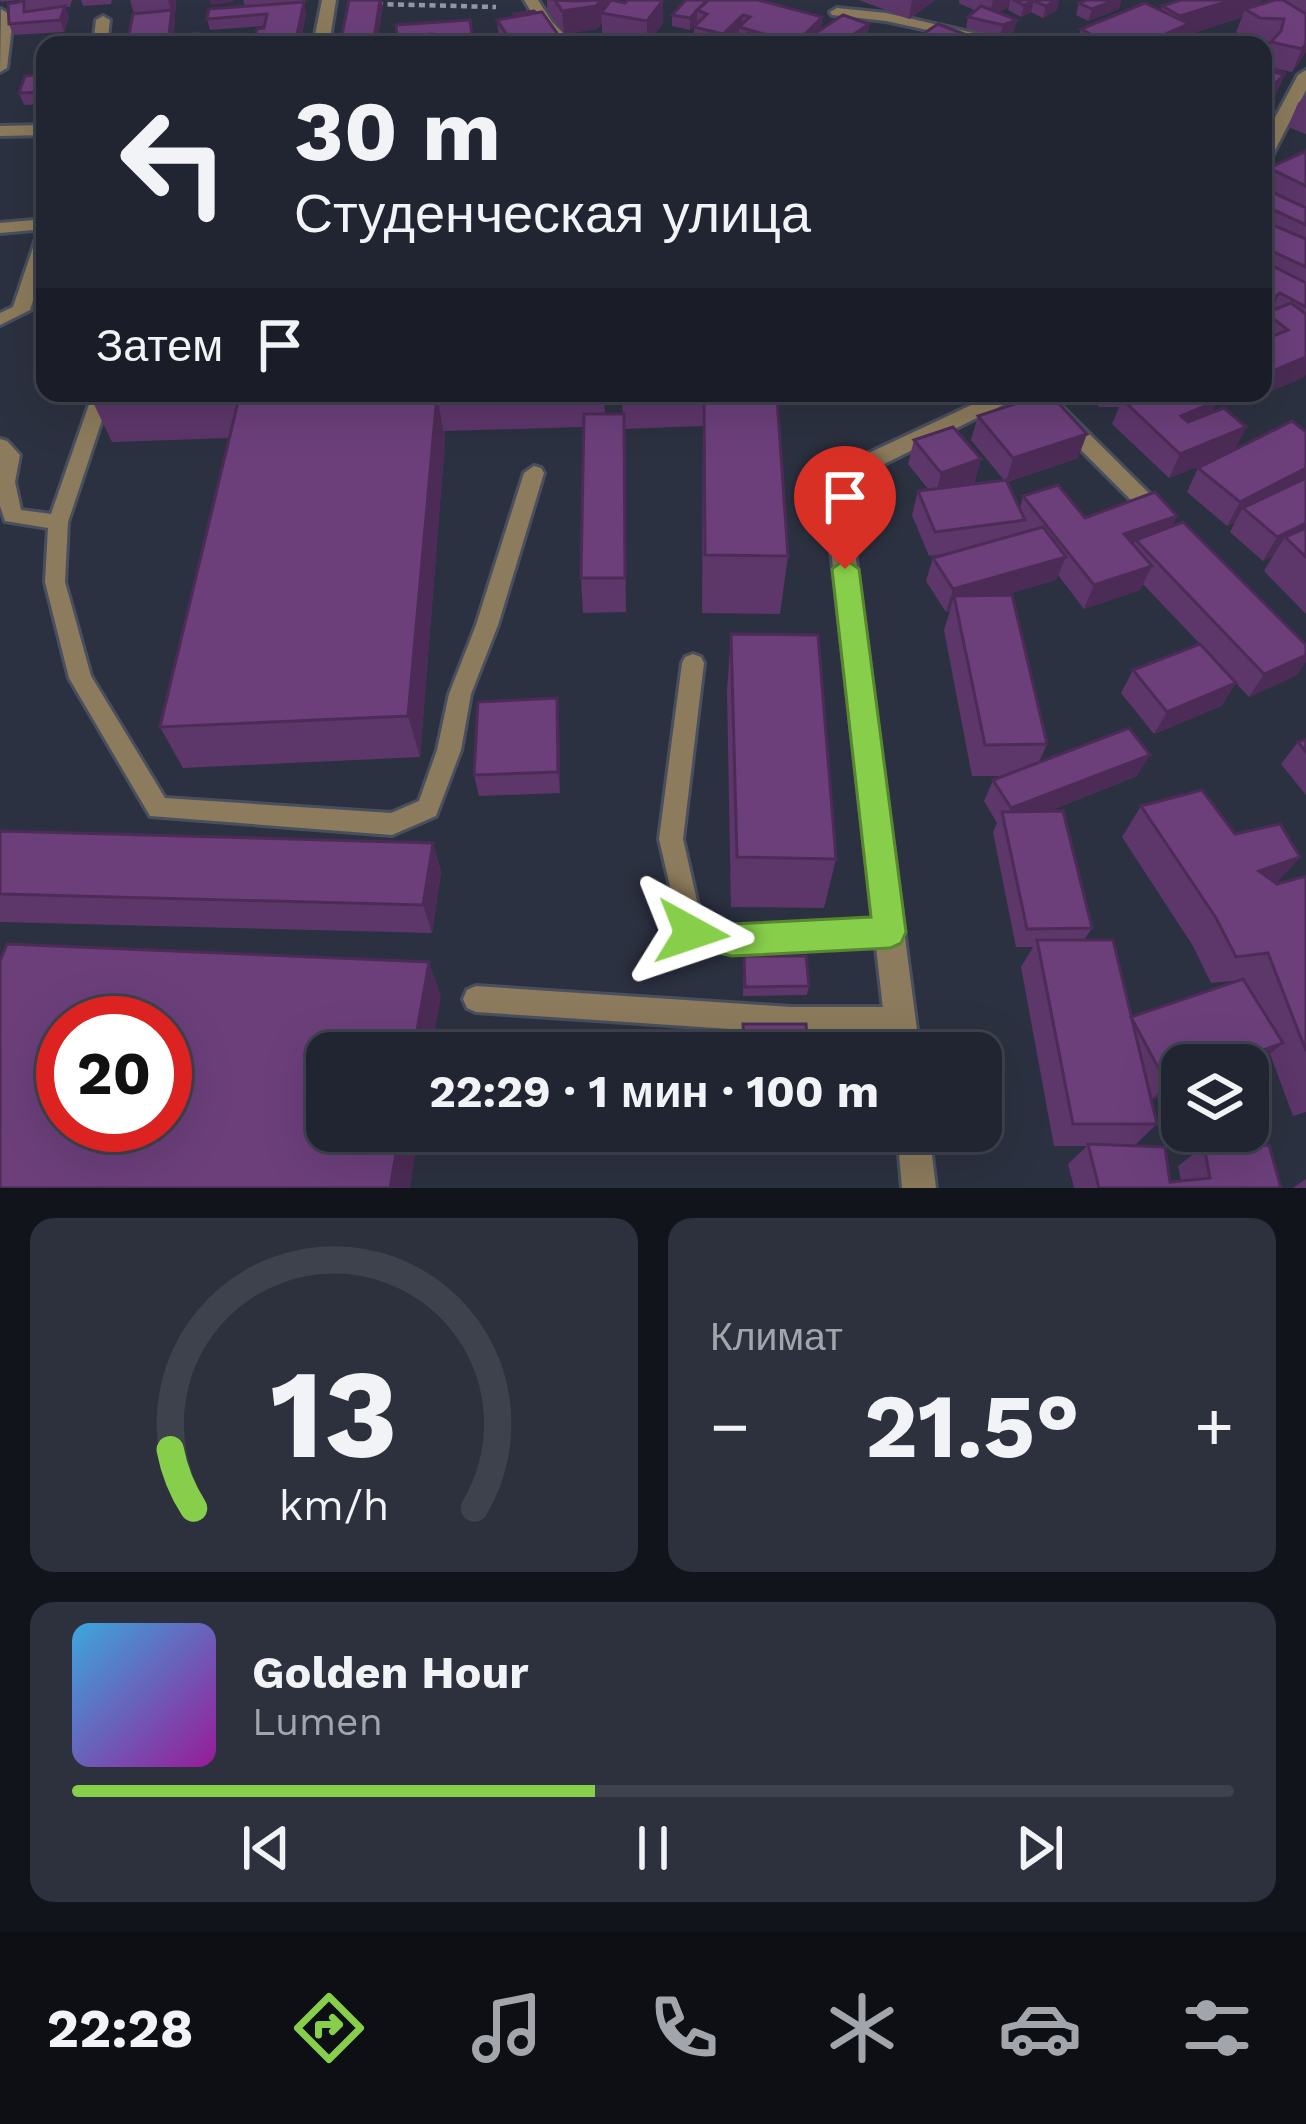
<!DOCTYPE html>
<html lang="ru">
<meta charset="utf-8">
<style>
:root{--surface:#212531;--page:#2d313d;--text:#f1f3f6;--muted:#a2a5ab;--line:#3e424d;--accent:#87cf4a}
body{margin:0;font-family:"Work Sans",sans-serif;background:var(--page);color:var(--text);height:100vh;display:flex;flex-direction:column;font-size:45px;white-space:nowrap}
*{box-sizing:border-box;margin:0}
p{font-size:39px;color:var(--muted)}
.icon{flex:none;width:66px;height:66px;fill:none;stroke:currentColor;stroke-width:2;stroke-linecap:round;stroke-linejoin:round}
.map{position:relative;height:1188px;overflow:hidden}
.side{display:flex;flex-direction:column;gap:30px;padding:30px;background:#12141b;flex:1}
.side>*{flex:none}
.top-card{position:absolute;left:36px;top:36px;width:1236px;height:366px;border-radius:24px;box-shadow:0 12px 48px #0002,0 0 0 3px var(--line);background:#212531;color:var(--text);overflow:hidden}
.buttons{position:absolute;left:1161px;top:1044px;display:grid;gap:24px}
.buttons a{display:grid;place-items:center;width:108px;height:108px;border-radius:24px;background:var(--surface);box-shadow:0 12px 48px #0002,0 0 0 3px var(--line);font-size:60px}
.speed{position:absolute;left:36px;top:996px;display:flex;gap:24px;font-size:60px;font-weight:700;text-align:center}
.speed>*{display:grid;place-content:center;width:156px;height:156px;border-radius:50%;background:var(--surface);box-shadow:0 12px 48px #0002,0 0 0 3px var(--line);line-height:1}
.speed .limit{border:18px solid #d22;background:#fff;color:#111}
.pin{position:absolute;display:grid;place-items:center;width:102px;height:102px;color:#fff;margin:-123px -51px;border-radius:50% 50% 50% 0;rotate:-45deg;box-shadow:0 0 12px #0007}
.pin .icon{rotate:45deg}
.me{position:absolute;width:132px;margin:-66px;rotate:95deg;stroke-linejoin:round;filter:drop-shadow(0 0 9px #0008)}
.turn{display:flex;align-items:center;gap:42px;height:252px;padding:0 60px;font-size:54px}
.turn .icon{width:156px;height:156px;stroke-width:2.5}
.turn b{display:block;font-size:84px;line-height:102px}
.then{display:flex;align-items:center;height:114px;padding:0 60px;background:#0003;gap:24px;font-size:45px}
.big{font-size:90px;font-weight:700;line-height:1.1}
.side .tile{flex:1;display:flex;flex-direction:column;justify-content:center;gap:18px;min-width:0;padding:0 42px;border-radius:24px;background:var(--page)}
.side .dial{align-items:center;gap:0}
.dial svg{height:312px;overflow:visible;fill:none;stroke:var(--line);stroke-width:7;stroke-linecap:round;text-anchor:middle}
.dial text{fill:var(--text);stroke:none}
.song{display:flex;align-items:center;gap:36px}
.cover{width:144px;height:144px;border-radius:18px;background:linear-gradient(135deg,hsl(200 70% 55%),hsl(300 70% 35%))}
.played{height:12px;border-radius:6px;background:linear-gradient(90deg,var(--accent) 45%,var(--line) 45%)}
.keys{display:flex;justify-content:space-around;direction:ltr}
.heat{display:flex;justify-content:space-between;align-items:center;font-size:66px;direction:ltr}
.side .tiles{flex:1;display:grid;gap:30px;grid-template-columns:1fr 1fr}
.tile:last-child{grid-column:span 2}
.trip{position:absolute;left:306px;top:1032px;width:696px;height:120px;border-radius:24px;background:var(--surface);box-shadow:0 12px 48px #0002,0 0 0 3px var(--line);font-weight:700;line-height:120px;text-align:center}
.menu{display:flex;height:192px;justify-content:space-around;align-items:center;background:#0d0f14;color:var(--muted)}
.menu .icon{width:84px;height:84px}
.menu .current{color:var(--accent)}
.menu b{font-size:54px;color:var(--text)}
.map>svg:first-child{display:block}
</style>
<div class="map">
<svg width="1306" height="1188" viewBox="0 0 1306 1188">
<rect width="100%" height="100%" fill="#2c3141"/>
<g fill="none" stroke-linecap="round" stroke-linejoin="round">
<defs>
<g id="service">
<path d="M1,9L7,13L12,26L7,68L0,72Z"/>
<path d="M103,16L110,20L107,45H93L96,20Z"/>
<path d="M45,219V229L0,233V223Z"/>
<path d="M45,231V261L30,310L0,325V313L13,307L37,236Z"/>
<path d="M93,393H111L68,522L65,582L91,676L165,798L391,813L419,801L437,750L449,694L476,625L524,473L534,466L541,468L544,473L498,625L471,694L461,750L436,816L392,835L150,816L69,678L45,582L48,528L5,521L0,506V439L7,441L20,455L15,482L21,510L51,514Z"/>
<path d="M693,654L701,657L704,663L683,839L702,923L732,928L889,920L898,923L902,932L898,941L889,944L732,952L683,942L659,839L682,663L685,657Z"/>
<path d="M476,986L791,1007H900L910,1011L913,1020L910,1029L900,1033H791L476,1012L467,1008L463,999L467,990Z"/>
</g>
<g id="minor">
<path d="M524,0H538L552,22L575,45H558L541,28Z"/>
<path d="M837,8L886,13L1026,45H996L886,21L832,15L830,12Z"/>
<path d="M1306,70V90L1272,156L1263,161V140L1298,75Z"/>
<path d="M997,393H1048L1173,517L1162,525L1154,523L1025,394L846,483L920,1053H888L823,479L826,473Z"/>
<path d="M897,1131H929L936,1188H902Z"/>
</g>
<g id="tertiary">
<path d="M322,0H336L329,45H313Z"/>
<path d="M45,125V135L0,136V126Z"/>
</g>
</defs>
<use href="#service" stroke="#4a4f5e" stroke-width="6"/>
<use href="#minor" stroke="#4a4f5e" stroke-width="6"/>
<use href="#tertiary" stroke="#4a4f5e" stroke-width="6"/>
<path stroke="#9397a4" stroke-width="4.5" stroke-dasharray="6 4.5" stroke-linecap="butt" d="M377,4L496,7"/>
<use href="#service" fill="#8c7b5c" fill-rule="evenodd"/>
<use href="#minor" fill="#8c7b5c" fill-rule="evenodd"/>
<use href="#tertiary" fill="#8c7b5c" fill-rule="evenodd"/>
</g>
<g fill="#5d366a">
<path d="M0,0H72L70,7H65L69,17L64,32L13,35L9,24L20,2L19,0L1,2Z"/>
<path d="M81,0H112L111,4L83,6Z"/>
<path d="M130,0H176L173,45H128L134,13Z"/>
<path d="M243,0H311L245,6Z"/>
<path d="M547,0L625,3L663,0V23L647,44L602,36V23L597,29L564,34L547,9Z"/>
<path d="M686,0L822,17L821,29L869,24L866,45H694V27L697,23L690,30L672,26V15Z"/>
<path d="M859,0H935L909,19Z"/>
<path d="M959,0H1059L1057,10L1043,18L1031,12L1021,17L1008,10L1009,7L997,13L1014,32L1000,37L966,28L968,17L976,11L959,3Z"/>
<path d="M1084,0H1121L1119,9L1088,21L1076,15L1079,3L1085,1Z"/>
<path d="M1181,0H1262L1260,4L1272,1L1270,0H1306V52L1292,72L1273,68L1284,73V75L1274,98L1263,109V62L1271,42L1251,41L1236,32L1242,17L1185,36L1181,45H1077L1081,29L1161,10L1162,6Z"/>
<path d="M209,9L306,13L300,45H255L254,40L264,26L210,30L207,19Z"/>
<path d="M514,14L559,36L560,45H500L497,20L514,17Z"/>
<path d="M470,20L473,45H398L396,25Z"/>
<path d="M45,74V104L24,105L19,93Z"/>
<path d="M1306,96V134L1288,127L1298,103Z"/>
<path d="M1306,151V373L1304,377L1238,405L1223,393H1263V182L1269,168Z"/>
<path d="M91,393H604L605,414H623L621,393H739V398L788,556L780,614L702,613L703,426L624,429L626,612L583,613L581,578L584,427L444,431L445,440L420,757L183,768L160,727L229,438L112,442L90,396Z"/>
<path d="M1090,393H1131L1132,396L1217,401L1211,413L1246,427L1234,450L1306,432V614L1264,571L1273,556L1263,561L1230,532L1235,522L1227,526L1187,492L1198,468L1221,457L1169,478L1112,424L1119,407H1099Z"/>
<path d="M978,416L1078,458L1007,482L1020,508L1023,496L1085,518L1177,516L1172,526L1297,675L1249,697L1221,667L1236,683L1221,706L1154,734L1121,693L1133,670L1200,644L1143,584L1140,590L1084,609L1058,575L1056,580L1004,595L1047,744L1039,762L1137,776L1049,811L1092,928L1084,940L1131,1017L1242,980L1211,983L1193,946L1122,837L1141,806L1235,834L1300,857L1276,883L1306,876V1112L1293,1116L1270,1054L1264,1059L1248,1065H1182V1089L1151,1099L1157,1124L1134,1146L1170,1182L1181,1181L1178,1166L1204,1146L1281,1188H1074L1068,1164L1087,1146H1054L1021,967L1033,947H1016L993,832L997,823L984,801L993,780L1004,776H972L944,630L950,611L946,612L926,581L933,558L950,553L929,556L912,515L918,491L929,490L908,464L914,440L981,459L974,484L1004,480L971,440Z"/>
<path d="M731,634L836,859L824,908L731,907L727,691Z"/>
<path d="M559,721L560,793L479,796L474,775Z"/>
<path d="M1306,739V795L1281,764L1298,742Z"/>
<path d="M0,831L433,843L441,872L432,933L0,922Z"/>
<path d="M744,956L809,986L807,995L743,996Z"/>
<path d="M1306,1179V1188H1295L1294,1187Z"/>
</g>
<g fill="#4c2c56">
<path d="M168,0H176L173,45H169L168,41L172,12Z"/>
<path d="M210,0H233V2L211,5Z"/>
<path d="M380,0H382L383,6L377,45H373Z"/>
<path d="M601,0H615L601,13L602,23L597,29L564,34L562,11Z"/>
<path d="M663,0V23L647,44V21Z"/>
<path d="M912,0H935L909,19Z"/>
<path d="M993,0H1010L1009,7L989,17Z"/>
<path d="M1056,0H1059L1057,10L1043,18L1046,6Z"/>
<path d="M1115,0H1121L1119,9L1088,21L1092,9Z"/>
<path d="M1232,0H1262L1257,12L1245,9L1242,17L1185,36L1181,45H1140L1176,29L1180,16Z"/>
<path d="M1034,1L1031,12L1021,17L1024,5Z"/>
<path d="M304,2L306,13L300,45H297L296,39Z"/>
<path d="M65,6L69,17L64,32L60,20Z"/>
<path d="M697,11V23L690,30V18Z"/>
<path d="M743,15L742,28L739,27L738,41L734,45H722L723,34Z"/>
<path d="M822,17L820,39L811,36L810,45H796V43Z"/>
<path d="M1017,20L1014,32L1000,37L1003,25Z"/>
<path d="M869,24L866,45H838Z"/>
<path d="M559,36L560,45L513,44Z"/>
<path d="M1306,43V52L1292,72L1302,49Z"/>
<path d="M1284,73L1274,98L1263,109V95Z"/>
<path d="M1280,293L1269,315L1266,313L1263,319V306Z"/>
<path d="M1306,356V373L1304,377L1238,405L1244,393H1263V375Z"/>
<path d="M437,395L445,440L420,757L408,716Z"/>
<path d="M1217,401L1206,426L1170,440L1181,416Z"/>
<path d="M1246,427L1234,452L1169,478L1180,454Z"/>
<path d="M1087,434L1078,458L1006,482L1013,458Z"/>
<path d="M981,459L974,484L935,497L941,473Z"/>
<path d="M1306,468V485L1243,508L1235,522L1227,526L1240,502Z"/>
<path d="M1177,516L1165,540H1136L1130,551L1124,534Z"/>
<path d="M1306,523V540L1285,537L1273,556L1263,561L1277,537Z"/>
<path d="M1066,557L1056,580L957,609L954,596L950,611L946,612L953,589Z"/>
<path d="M1152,566L1140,590L1084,609L1094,585Z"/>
<path d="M1306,655V662L1297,675L1249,697L1264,674Z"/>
<path d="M1236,683L1221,706L1154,734L1167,712Z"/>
<path d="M557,698L559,721L560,793L558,772Z"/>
<path d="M1150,755L1137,776L1006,828L1005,823L1011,808Z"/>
<path d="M433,843L441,872L432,933L423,905Z"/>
<path d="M1300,857L1274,886L1259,871Z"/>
<path d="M429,962L441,996L431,1053H413Z"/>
<path d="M1283,1043L1264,1059L1248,1065H1221Z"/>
<path d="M1182,1079V1089L1151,1100L1167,1084Z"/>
<path d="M400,1131H419L410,1188H390Z"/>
</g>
<g fill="#6c3f7b" stroke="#4c2c56" stroke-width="3" fill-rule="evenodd">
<path d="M349,0H380L373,45H340Z"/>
<path d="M555,0L575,1L601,0L596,6L562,11Z"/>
<path d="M611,0L625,3L628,0H663L647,21L601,13Z"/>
<path d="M686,0H707L690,18L672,15Z"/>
<path d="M709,0H758L822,17L796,43L739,27L750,17L743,15L723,34L694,27L707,14L697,10Z"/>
<path d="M1013,0H1056L1046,6L1034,1L1024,5Z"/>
<path d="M1087,0H1115L1092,9L1079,3Z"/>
<path d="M1181,0H1232L1180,16L1162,6Z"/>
<path d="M1275,0H1283L1306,14V43L1302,49L1271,42L1281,31L1284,19L1260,18L1245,9Z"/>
<path d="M24,1V12L65,6L60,20L9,24L8,4Z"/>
<path d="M304,2L296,39L254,40L257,29L264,28L267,14L207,19L209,9Z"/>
<path d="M1145,3L1189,24L1140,45H1111L1081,29Z"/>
<path d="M981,6L1017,20L1003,25L968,17Z"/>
<path d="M172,10L168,41L127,44L133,14Z"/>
<path d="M534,11L536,13L516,17L514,14Z"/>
<path d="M542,12L559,36L513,44L497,20Z"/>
<path d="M843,15L869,24L838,45L811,36Z"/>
<path d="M470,20L473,42L434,45L433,34L397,36L396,25Z"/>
<path d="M938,24L972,37L961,45H907Z"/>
<path d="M199,33L201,45H177L176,36Z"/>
<path d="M748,33L787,45H729Z"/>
<path d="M668,34L680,39L669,45H648Z"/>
<path d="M1195,39L1210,45H1186Z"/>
<path d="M1263,64L1284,73L1282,74L1263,68Z"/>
<path d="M1263,68L1284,75L1263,95Z"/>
<path d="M45,74V92L19,93L25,76Z"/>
<path d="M1306,151V186L1269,168Z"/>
<path d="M1263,188L1306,208V225L1263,205Z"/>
<path d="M1263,221L1306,239V267L1263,247Z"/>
<path d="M1263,261L1306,283V307L1280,293L1263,306Z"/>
<path d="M1291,303L1306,314V357L1263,375V328L1273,336L1288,330L1266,313Z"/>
<path d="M91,393H192L90,396Z"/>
<path d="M1049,393L1087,434L1013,458L978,416Z"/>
<path d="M1102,393H1131L1132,395L1103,394Z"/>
<path d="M1139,393H1207L1217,401L1181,416L1188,422L1224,408L1246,427L1180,454L1122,399Z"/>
<path d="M437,395L408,716L160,727L238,402Z"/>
<path d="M704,398H777L788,556L705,555Z"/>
<path d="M584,414H624L625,578H581Z"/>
<path d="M1292,421L1306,432V468L1240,502L1198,468Z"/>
<path d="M953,427L981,459L941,473L914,440Z"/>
<path d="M1306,478V523L1277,537L1243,508Z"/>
<path d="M1006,480L1025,520L935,532L918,491Z"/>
<path d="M1058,485L1085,518L1155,492L1177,516L1124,534L1152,566L1094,585L1023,496Z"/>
<path d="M1183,522L1306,645V655L1264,674L1136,540Z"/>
<path d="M1043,527L1066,557L953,589L933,558Z"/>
<path d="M1306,528V557L1285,537Z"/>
<path d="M1012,595L1047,744L985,745L954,596Z"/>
<path d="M731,634L818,635L836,859L737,857Z"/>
<path d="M1200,644L1236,683L1167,712L1133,670Z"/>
<path d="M557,698L558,772L474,775L478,702Z"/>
<path d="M1129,728L1150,755L1011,808L993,780Z"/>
<path d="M1306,739V752L1298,742Z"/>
<path d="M1202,790L1235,834L1280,824L1300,857L1259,871L1277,884L1306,876V1051L1268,953L1236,957L1216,918L1141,806Z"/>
<path d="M1063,811L1092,928L1027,929L1002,812Z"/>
<path d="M0,831L433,843L423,905L0,894Z"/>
<path d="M1037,940H1113L1157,1124H1073Z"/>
<path d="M7,944L429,962L413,1053H327V1131H400L390,1188H0V961ZM63,1023H165V1125H63Z"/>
<path d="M744,956H806L809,986L745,987Z"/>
<path d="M1243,979L1283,1043L1221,1065H1182V1079L1167,1084L1131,1017Z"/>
<path d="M743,1024H806L808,1053H744Z"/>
<path d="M1088,1144L1165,1147L1170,1182L1210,1178L1204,1146L1269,1145L1281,1188H1099Z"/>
</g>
<path fill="#87cf4a" stroke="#588730" stroke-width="3" d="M845,559L859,569L906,932L901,943L890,948L732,956L680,944L675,933L680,922L692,917L732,924L871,917L832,569Z"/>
</svg>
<div class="buttons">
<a><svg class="icon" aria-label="layers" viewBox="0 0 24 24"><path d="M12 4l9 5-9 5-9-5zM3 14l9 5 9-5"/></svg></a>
</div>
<div class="speed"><div class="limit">20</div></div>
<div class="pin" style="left:845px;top:569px;background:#d93025"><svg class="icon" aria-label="arrive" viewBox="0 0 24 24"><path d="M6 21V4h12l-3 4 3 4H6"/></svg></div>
<svg class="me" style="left:692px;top:933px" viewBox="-20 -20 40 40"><path d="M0-17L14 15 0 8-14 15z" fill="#87cf4a" stroke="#fff" stroke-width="4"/></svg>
<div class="trip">22:29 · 1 мин · 100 m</div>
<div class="top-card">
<div class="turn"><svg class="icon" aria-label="left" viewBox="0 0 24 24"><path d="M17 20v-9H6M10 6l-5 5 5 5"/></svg><div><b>30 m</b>Студенческая улица</div></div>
<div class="then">Затем<svg class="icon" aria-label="arrive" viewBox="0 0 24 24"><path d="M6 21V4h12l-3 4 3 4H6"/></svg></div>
</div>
</div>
<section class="side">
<div class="tiles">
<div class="tile dial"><svg viewBox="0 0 100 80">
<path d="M14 69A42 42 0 1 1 86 69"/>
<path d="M14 69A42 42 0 0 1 8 54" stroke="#87cf4a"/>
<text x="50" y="56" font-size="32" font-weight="700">13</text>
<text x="50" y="72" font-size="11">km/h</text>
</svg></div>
<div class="tile"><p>Климат</p>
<div class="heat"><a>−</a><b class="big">21.5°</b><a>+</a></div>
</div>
<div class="tile">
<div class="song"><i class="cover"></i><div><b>Golden Hour</b><p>Lumen</p></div></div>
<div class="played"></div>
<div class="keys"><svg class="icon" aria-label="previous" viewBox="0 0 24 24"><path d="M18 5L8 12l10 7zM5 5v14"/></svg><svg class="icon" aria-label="pause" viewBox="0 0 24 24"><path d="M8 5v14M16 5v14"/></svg><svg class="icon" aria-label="next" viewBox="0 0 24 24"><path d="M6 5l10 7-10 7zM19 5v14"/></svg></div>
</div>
</div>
</section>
<nav class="menu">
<b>22:28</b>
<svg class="icon current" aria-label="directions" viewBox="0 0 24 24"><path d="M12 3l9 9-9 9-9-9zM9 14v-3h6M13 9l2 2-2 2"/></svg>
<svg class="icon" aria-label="music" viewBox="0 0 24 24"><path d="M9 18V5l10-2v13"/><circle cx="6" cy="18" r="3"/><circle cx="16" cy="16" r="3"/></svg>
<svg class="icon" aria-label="phone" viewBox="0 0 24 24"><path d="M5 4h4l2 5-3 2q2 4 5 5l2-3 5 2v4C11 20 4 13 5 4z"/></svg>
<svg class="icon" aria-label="climate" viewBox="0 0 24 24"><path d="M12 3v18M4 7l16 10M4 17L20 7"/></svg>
<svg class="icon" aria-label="car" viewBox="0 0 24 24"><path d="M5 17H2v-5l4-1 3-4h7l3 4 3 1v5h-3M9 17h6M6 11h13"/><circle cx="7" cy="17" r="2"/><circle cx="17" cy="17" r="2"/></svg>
<svg class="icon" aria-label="filters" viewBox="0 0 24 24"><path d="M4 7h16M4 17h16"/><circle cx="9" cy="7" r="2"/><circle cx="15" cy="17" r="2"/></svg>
</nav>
